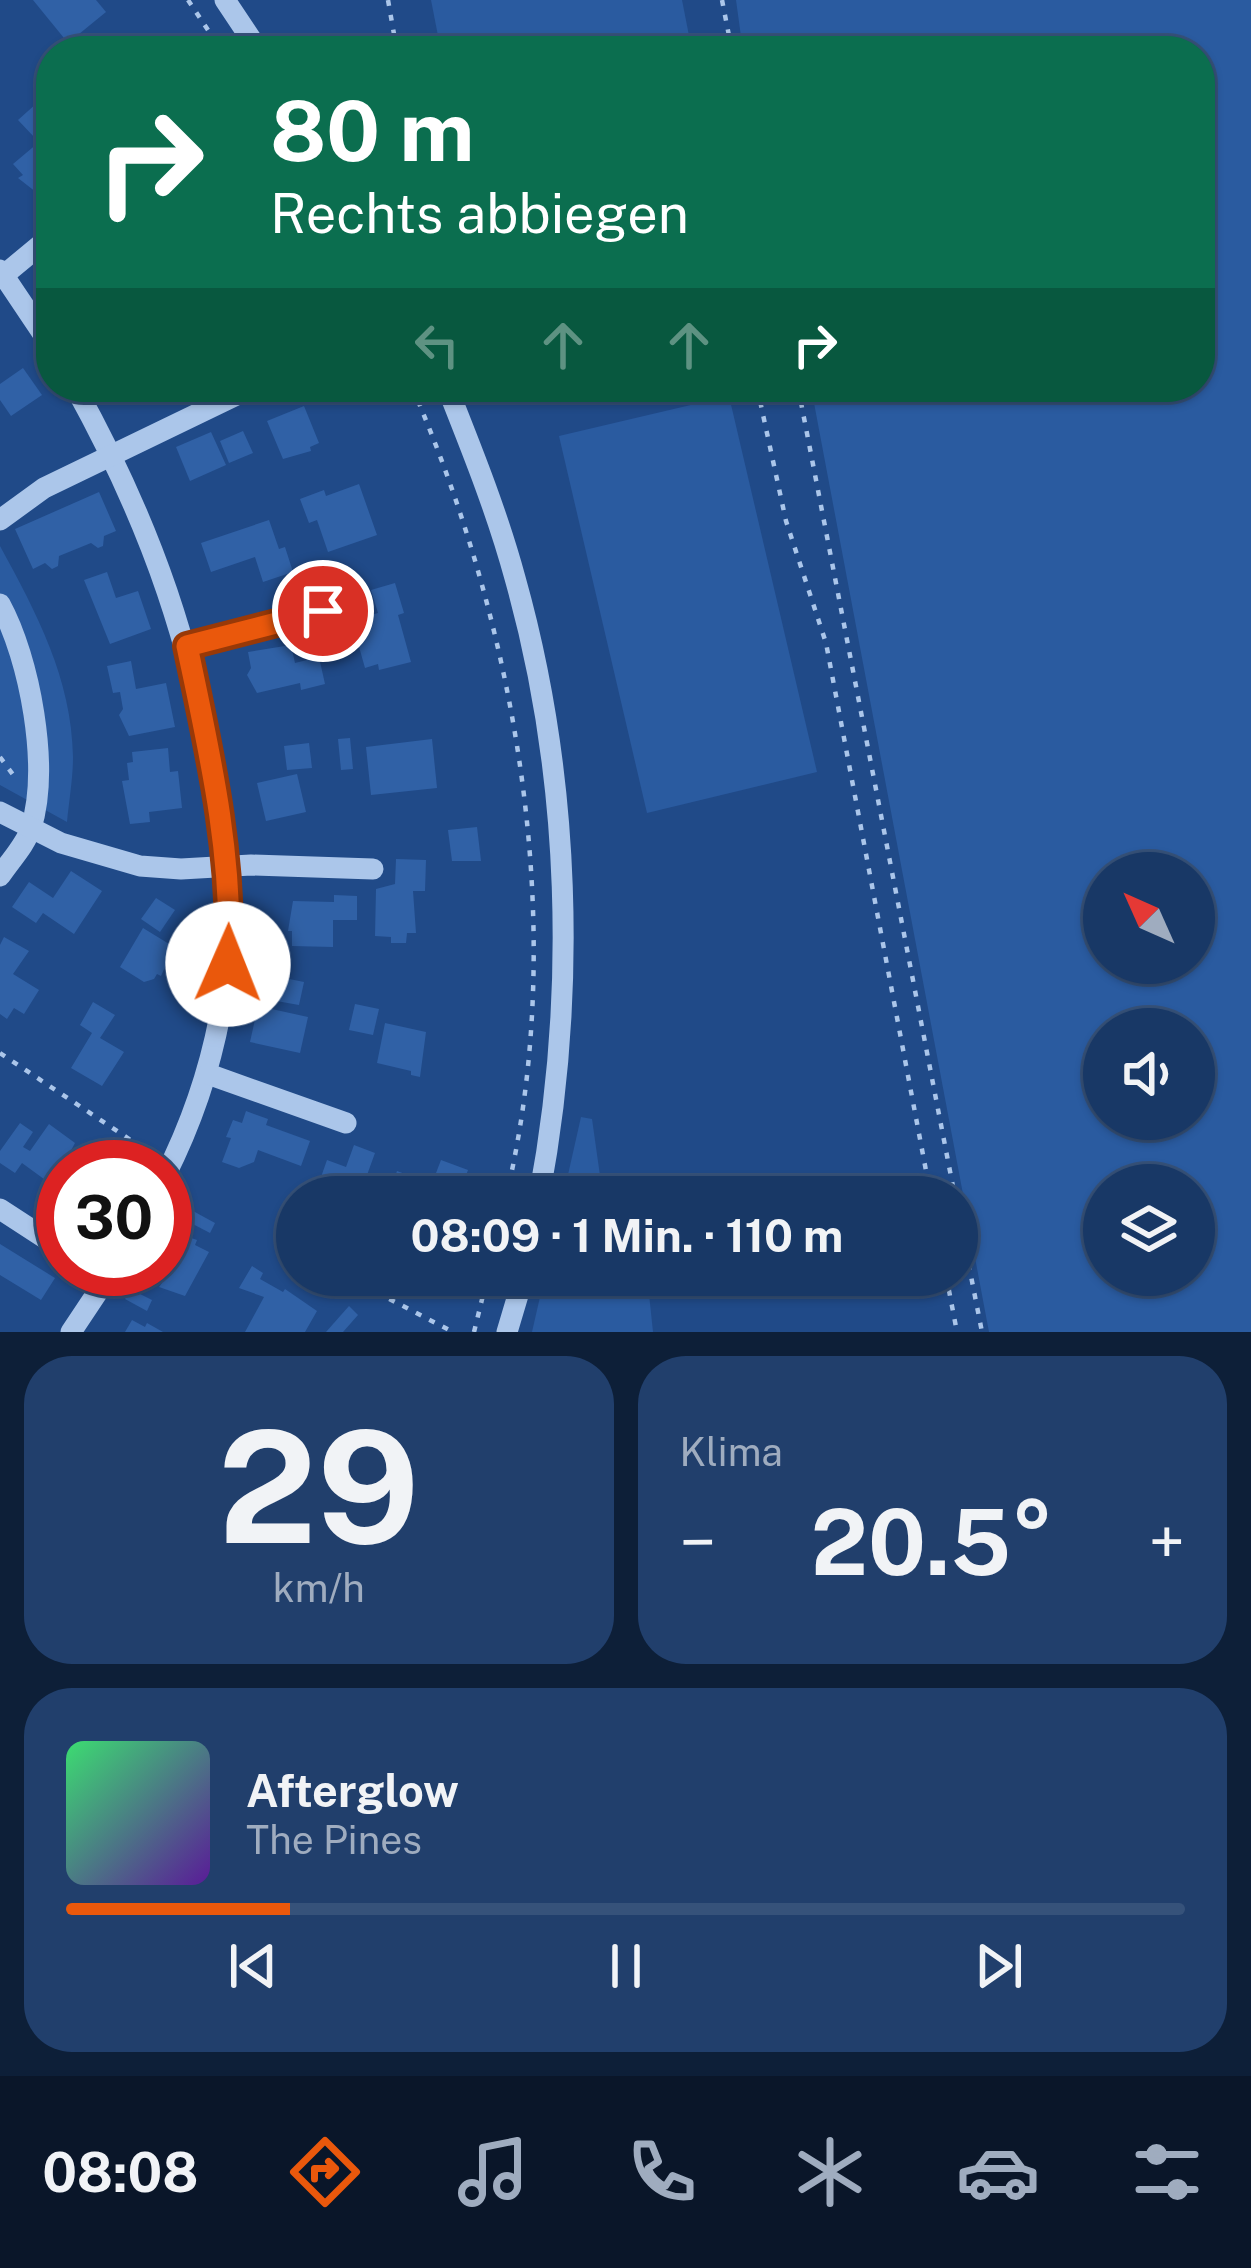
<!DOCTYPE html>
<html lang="de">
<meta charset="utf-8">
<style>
:root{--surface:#183866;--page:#213f6c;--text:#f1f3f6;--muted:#9facbf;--line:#36527a;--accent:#ea580c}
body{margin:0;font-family:"Public Sans",sans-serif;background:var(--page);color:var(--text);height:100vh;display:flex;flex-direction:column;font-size:45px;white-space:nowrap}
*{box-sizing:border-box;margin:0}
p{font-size:39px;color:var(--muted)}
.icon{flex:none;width:66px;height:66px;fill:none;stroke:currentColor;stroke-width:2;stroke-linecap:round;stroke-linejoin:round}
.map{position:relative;height:1332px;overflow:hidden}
.details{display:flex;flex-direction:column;gap:24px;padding:24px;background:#0d1f38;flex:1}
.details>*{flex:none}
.banner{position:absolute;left:36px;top:36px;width:1179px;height:366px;border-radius:48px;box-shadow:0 3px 9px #0004,0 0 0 3px var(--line);background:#0b6e4f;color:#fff;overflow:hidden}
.needle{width:78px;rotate:315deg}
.controls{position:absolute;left:1083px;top:852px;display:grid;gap:24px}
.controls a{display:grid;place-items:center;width:132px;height:132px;border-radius:50%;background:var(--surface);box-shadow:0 3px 9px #0004,0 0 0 3px var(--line);font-size:60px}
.speed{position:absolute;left:36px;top:1140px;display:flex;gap:24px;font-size:60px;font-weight:700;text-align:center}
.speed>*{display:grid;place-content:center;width:156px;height:156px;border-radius:50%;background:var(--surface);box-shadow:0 3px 9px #0004,0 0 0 3px var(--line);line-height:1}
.speed .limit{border:18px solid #d22;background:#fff;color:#111}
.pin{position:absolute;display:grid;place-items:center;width:102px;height:102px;color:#fff;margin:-51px;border:6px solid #fff;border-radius:50%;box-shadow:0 3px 12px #0007}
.me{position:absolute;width:132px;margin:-66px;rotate:1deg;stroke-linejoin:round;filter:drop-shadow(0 0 9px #0008)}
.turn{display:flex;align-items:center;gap:42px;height:252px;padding:0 36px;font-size:54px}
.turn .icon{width:156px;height:156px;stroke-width:2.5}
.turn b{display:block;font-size:84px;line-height:102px}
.lanes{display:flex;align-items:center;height:114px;padding:0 36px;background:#0003;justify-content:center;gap:60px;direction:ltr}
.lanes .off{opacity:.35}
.big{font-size:90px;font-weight:700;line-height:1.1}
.details .tile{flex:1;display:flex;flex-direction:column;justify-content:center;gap:18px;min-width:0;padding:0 42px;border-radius:48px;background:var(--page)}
.details .dial{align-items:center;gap:0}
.dial b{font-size:156px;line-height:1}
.song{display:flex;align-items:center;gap:36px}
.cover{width:144px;height:144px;border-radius:18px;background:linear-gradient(135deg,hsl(140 70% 55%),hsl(270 70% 35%))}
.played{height:12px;border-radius:6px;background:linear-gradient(90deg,var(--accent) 20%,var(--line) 20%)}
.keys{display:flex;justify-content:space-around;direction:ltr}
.heat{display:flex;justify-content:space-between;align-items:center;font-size:66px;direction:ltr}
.details .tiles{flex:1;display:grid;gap:24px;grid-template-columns:1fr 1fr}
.tile:last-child{grid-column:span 2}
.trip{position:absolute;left:276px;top:1176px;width:702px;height:120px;border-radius:60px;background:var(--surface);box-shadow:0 3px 9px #0004,0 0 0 3px var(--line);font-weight:700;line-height:120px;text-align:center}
.tabs{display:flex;height:192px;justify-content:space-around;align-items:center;background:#0a1629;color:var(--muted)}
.tabs .icon{width:84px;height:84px}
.tabs .active{color:var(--accent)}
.tabs b{font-size:54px;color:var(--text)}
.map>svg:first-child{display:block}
</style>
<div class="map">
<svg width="1251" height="1332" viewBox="0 0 1251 1332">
<rect width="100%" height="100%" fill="#204a88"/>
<g fill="#2a5ba0" fill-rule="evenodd">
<path d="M431,0H682L692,51H441Z"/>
<path d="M736,0H1251V1332H989L811,387H1200V51H743ZM1194,873V963H1104V873ZM1104,1029H1194V1119H1104ZM1104,1185H1194V1275H1104Z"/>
<path d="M729,396L817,772L647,813L559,436Z"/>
<path d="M0,546C36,612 72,679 73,757C73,778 69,801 67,822L0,785Z"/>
<path d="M581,1117L592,1119L603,1197H563Z"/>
<path d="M545,1275H647L653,1332H532Z"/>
</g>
<g fill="#3061a6">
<path d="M33,0H96L106,12L68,43Z"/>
<path d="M37,103L51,124L35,138L18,120Z"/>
<path d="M51,132V188L41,196L18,178L23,175L13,164Z"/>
<path d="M23,368L42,395L11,416L0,400V384Z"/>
<path d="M304,406L319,443L310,447L311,451L283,459L267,421Z"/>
<path d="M243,431L253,453L229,463L220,441Z"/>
<path d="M211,432L226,465L190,481L176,447Z"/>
<path d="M359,484L377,535L328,552L317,520L309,523L300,499L324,490L326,496Z"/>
<path d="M99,492L116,531L104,536L103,546L98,548L91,543L59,556L58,566L52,569L45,563L33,569L15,529Z"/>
<path d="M269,520L279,549L285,547L293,572L263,582L255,557L211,572L201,543Z"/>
<path d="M107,572L116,598L138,591L151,629L110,644L84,580Z"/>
<path d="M395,583L404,613L398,615L411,662L379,670L378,664L365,668L354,629L358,627L356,619L378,613L371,590Z"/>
<path d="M291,645L295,663L319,657L325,684L301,690L300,683L257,693L247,675L251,668L248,652Z"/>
<path d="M131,661L136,689L166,683L175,727L129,736L119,715L123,709L120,692L113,693L107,666Z"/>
<path d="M350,738L353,769L341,770L338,739Z"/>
<path d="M432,739L437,788L371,795L366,747Z"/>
<path d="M309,743L312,768L287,770L284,746Z"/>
<path d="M168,748L170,772L178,771L182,808L149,812L150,822L130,824L122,781L129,780L127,763L133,762L132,752Z"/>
<path d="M297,774L306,812L266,821L257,783Z"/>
<path d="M477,827L481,861H452L448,830Z"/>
<path d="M396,859L426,860L425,891H413L416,933H407L406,943H391V937L375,936L376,889L395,884Z"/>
<path d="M71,871L102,891L74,934L43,913L36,923L12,907L29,882L53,898Z"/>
<path d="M334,895L357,896V920H333V947L292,946V931H288L293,901L334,902Z"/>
<path d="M156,898L175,910L160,932L141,919Z"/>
<path d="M143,928L174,947L161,976L157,974L154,979L144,982L120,967Z"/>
<path d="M4,937L29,951L13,974L39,990L24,1014L14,1008L7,1019L0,1014V945Z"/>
<path d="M270,975L304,982L299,1005L265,999Z"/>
<path d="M93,1002L115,1015L100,1038L124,1052L102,1086L71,1068L92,1033L80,1025Z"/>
<path d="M355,1004L379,1009L373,1035L349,1030Z"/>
<path d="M258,1006L308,1017L300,1053L250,1042Z"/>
<path d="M385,1023L426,1032L420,1077L411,1075V1071L377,1063Z"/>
<path d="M246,1111L268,1119L266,1125L310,1141L301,1166L258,1150L254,1162L239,1168L222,1162L231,1138L226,1137L233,1120L242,1123Z"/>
<path d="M20,1123L33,1132L23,1147L30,1151L49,1124L75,1143L59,1173L56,1171L48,1182L22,1163L15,1173L0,1163V1151Z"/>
<path d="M354,1145L375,1153L359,1197H314L327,1160L346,1167Z"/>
<path d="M441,1160L468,1170L458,1197L428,1194Z"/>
<path d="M397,1171L413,1177L410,1184L419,1187L416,1197H388Z"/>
<path d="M193,1211L215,1223L210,1233L187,1221Z"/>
<path d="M171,1231L197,1240L195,1245L209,1252L185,1296L159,1287L162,1283L147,1275L150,1269H165V1242Z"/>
<path d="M0,1244L55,1278L41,1300L0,1275Z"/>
<path d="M252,1266L263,1273L260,1279L283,1292L285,1289L317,1311L305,1332H245L264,1297L239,1288Z"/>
<path d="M130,1289L152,1300L147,1311L125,1299Z"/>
<path d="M349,1306L358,1315L343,1332H326Z"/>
<path d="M132,1320L145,1327L147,1323L163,1332H125Z"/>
</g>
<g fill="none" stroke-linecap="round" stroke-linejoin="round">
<g stroke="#abc6ea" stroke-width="4.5" stroke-dasharray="6 9" stroke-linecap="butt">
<path d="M188,0L222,51"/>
<path d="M388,0L397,51"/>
<path d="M722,0L732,51"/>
<path d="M412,387C519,633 569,934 506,1197"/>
<path d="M757,387L786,521L826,643L931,1197"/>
<path d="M798,387L955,1197"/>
<path d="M0,757L14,776"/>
<path d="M0,1053L150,1153"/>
<path d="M957,1205L982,1332"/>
<path d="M946,1275L957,1332"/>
<path d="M376,1292L453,1332"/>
<path d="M474,1332L488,1275"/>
</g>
<g stroke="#abc6ea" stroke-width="21">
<path d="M225,0L259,51"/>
<path d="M0,270L51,346"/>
<path d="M4,275L51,236"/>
<path d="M75,387C152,526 196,653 218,810C224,849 232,890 230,929C226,1015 204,1099 165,1176"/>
<path d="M447,387C472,450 497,512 515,578C571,777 577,995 539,1197"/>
<path d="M0,520L44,488L253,387"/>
<path d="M0,604C30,659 50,767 31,828C26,844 10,861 0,876"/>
<path d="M187,646L323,611"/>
<path d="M0,812L61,843L140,866L181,869L251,865L373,869"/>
<path d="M208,1074L346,1123"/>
<path d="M0,1209L63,1250"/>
<path d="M71,1332L113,1269"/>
<path d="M507,1332L524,1275"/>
</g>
</g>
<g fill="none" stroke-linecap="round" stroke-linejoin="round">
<defs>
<path id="route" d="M228,964C234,857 209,750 187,646L323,611"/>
</defs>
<use href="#route" stroke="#983908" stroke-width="30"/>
<use href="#route" stroke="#ea580c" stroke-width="21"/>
</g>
</svg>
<div class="controls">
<a><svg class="needle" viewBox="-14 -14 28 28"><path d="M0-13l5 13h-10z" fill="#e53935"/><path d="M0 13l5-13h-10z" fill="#9facbf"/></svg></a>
<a><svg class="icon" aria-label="sound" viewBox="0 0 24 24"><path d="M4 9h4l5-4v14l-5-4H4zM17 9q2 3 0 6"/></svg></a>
<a><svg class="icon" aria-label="layers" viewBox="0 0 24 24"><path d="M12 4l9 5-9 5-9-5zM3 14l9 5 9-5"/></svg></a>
</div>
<div class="speed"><div class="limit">30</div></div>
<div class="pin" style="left:323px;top:611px;background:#d93025"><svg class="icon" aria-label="arrive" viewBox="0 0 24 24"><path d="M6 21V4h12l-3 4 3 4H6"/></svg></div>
<svg class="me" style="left:228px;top:964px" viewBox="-20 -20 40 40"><circle r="19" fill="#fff"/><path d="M0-13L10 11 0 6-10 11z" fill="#ea580c"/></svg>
<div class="trip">08:09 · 1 Min. · 110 m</div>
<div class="banner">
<div class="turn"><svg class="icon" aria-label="right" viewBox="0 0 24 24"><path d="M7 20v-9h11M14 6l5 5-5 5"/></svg><div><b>80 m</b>Rechts abbiegen</div></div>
<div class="lanes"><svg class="icon off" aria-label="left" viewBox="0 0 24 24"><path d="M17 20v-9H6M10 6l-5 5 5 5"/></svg><svg class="icon off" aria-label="ahead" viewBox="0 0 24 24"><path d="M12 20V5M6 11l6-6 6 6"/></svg><svg class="icon off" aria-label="ahead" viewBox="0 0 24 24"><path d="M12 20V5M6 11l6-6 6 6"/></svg><svg class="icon" aria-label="right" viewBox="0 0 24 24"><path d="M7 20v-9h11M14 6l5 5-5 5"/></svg></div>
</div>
</div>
<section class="details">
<div class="tiles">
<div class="tile dial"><b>29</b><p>km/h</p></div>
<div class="tile"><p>Klima</p>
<div class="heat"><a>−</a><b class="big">20.5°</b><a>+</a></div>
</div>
<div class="tile">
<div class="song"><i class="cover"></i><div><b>Afterglow</b><p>The Pines</p></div></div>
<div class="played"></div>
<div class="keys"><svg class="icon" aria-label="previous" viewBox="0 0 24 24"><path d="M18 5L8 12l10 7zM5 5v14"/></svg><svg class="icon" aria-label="pause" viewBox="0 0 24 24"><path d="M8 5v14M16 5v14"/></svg><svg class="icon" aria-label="next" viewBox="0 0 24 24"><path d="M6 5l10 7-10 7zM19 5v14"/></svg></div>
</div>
</div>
</section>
<nav class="tabs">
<b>08:08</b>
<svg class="icon active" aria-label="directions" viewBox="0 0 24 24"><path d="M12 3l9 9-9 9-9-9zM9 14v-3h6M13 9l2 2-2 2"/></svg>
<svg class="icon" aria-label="music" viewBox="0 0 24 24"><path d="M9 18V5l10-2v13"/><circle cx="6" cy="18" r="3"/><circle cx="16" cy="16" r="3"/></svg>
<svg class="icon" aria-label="phone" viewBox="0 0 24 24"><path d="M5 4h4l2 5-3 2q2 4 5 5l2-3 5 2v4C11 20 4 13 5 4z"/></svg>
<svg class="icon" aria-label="climate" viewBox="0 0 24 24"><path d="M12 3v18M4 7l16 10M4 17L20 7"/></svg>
<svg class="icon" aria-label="car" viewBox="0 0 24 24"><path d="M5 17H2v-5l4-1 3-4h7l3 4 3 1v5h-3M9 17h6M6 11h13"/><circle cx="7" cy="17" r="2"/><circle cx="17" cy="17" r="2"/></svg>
<svg class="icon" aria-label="filters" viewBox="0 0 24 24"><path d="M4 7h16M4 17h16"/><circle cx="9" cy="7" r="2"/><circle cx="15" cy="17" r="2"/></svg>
</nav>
